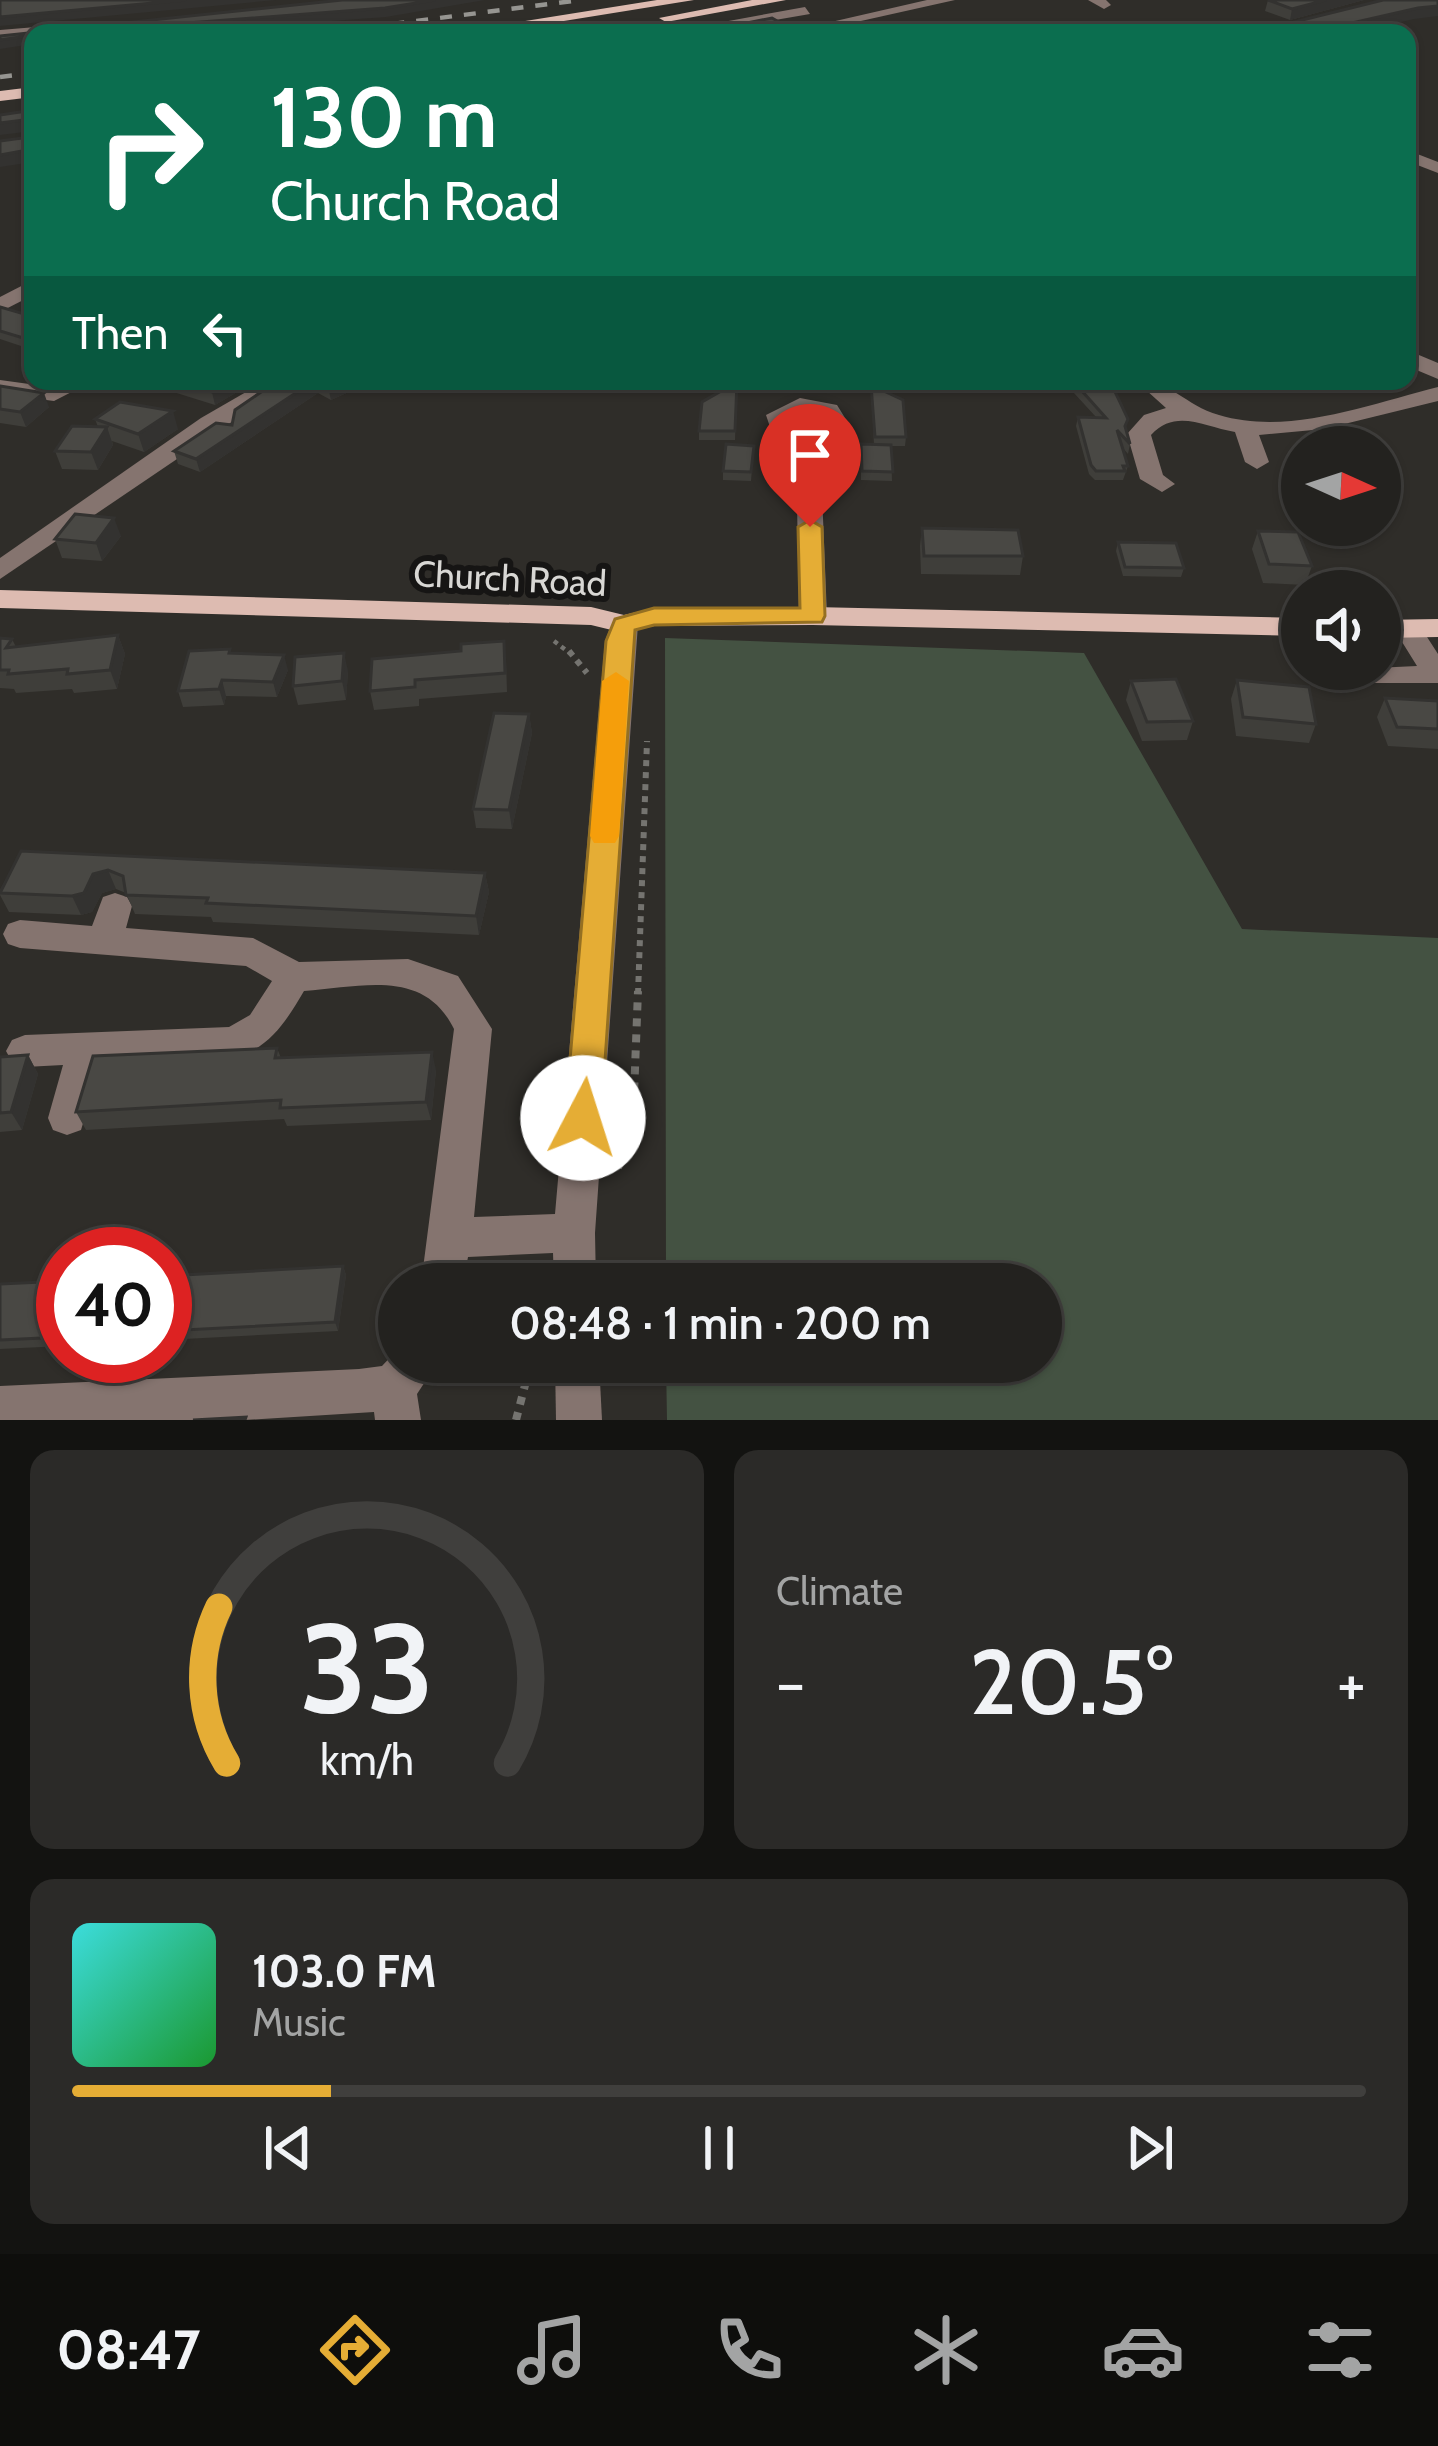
<!DOCTYPE html>
<meta charset="utf-8">
<style>
:root{--surface:#23221f;--page:#2b2a28;--text:#f1f3f6;--muted:#a3a4a4;--line:#403f3d;--accent:#e5ad35}
body{margin:0;font-family:Cabin,sans-serif;background:var(--page);color:var(--text);height:100vh;display:flex;flex-direction:column;font-size:45px;white-space:nowrap}
*{box-sizing:border-box;margin:0}
p{font-size:39px;color:var(--muted)}
.icon{flex:none;width:66px;height:66px;fill:none;stroke:currentColor;stroke-width:2;stroke-linecap:round;stroke-linejoin:round}
.map{position:relative;height:1420px;overflow:hidden}
.sheet{display:flex;flex-direction:column;gap:30px;padding:30px;background:#131311;flex:1}
.sheet>*{flex:none}
.guide{position:absolute;left:24px;top:24px;width:1392px;height:366px;border-radius:24px;box-shadow:0 3px 9px #0004,0 0 0 3px var(--line);background:#0b6e4f;color:#fff;overflow:hidden}
.needle{width:78px;rotate:93deg}
.fabs{position:absolute;left:1281px;top:426px;display:grid;gap:24px}
.fabs a{display:grid;place-items:center;width:120px;height:120px;border-radius:50%;background:var(--surface);box-shadow:0 3px 9px #0004,0 0 0 3px var(--line);font-size:60px}
.speed{position:absolute;left:36px;top:1227px;display:flex;gap:24px;font-size:60px;font-weight:700;text-align:center}
.speed>*{display:grid;place-content:center;width:156px;height:156px;border-radius:50%;background:var(--surface);box-shadow:0 3px 9px #0004,0 0 0 3px var(--line);line-height:1}
.speed .limit{border:18px solid #d22;background:#fff;color:#111}
.pin{position:absolute;display:grid;place-items:center;width:102px;height:102px;color:#fff;margin:-123px -51px;border-radius:50% 50% 50% 0;rotate:-45deg;box-shadow:0 0 12px #0007}
.pin .icon{rotate:45deg}
.me{position:absolute;width:132px;margin:-66px;rotate:5deg;stroke-linejoin:round;filter:drop-shadow(0 0 9px #0008)}
.turn{display:flex;align-items:center;gap:42px;height:252px;padding:0 48px;font-size:54px}
.turn .icon{width:156px;height:156px;stroke-width:2.5}
.turn b{display:block;font-size:84px;line-height:102px}
.then{display:flex;align-items:center;height:114px;padding:0 48px;background:#0003;gap:24px;font-size:45px}
.big{font-size:90px;font-weight:600;line-height:1.1}
.sheet .tile{flex:1;display:flex;flex-direction:column;justify-content:center;gap:18px;min-width:0;padding:0 42px;border-radius:24px;background:var(--page)}
.sheet .dial{align-items:center;gap:0}
.dial svg{height:312px;overflow:visible;fill:none;stroke:var(--line);stroke-width:7;stroke-linecap:round;text-anchor:middle}
.dial text{fill:var(--text);stroke:none}
.song{display:flex;align-items:center;gap:36px}
.cover{width:144px;height:144px;border-radius:18px;background:linear-gradient(135deg,hsl(180 70% 55%),hsl(130 70% 35%))}
.played{height:12px;border-radius:6px;background:linear-gradient(90deg,var(--accent) 20%,var(--line) 20%)}
.keys{display:flex;justify-content:space-around;direction:ltr}
.heat{display:flex;justify-content:space-between;align-items:center;font-size:66px;direction:ltr}
.sheet .tiles{flex:1;display:grid;gap:30px;grid-template-columns:1fr 1fr}
.tile:last-child{grid-column:span 2}
.trip{position:absolute;left:378px;top:1263px;width:684px;height:120px;border-radius:60px;background:var(--surface);box-shadow:0 3px 9px #0004,0 0 0 3px var(--line);font-weight:600;line-height:120px;text-align:center}
.menu{display:flex;height:192px;justify-content:space-around;align-items:center;background:#0e0e0c;color:var(--muted)}
.menu .icon{width:84px;height:84px}
.menu .current{color:var(--accent)}
.menu b{font-size:54px;color:var(--text)}
.map>svg:first-child{display:block}
</style>
<div class="map">
<svg width="1438" height="1420" viewBox="0 0 1438 1420">
<rect width="100%" height="100%" fill="#2f2d29"/>
<path fill="#445242" d="M665,638L1084,653L1242,929L1438,938V1420H667L666,1362H1041V1284H666Z"/>
<g fill="none" stroke-linecap="round" stroke-linejoin="round">
<path stroke="#757470" stroke-width="4.5" stroke-dasharray="4.5 4.5" stroke-linecap="butt" d="M554,641L571,654"/>
<g stroke="#757470" stroke-width="6" stroke-dasharray="6 6" stroke-linecap="butt">
<path d="M569,651L587,673"/>
<path d="M638,994L647,741"/>
</g>
<g stroke="#757470" stroke-width="8" stroke-dasharray="8 8" stroke-linecap="butt">
<path d="M618,1168L633,1120L638,991"/>
<path d="M516,1420L531,1362"/>
</g>
<g fill="#85746f" fill-rule="evenodd">
<path d="M927,0H955L825,29L818,25Z"/>
<path d="M1088,0H1106L1111,5L1104,9Z"/>
<path d="M805,7L810,14L698,33H663Z"/>
<path d="M108,21L113,28L0,40V30Z"/>
<path d="M1407,150L1438,162V173L1407,161Z"/>
<path d="M33,280V295L0,312V297Z"/>
<path d="M1407,350L1438,363V379L1407,366Z"/>
<path d="M0,380L51,387L63,381H93L54,401L0,394Z"/>
<path d="M265,381H292L0,579V558L201,418Z"/>
<path d="M1136,381C1173,381 1184,405 1219,415C1289,436 1370,404 1438,387V401L1324,429L1259,435L1269,462L1257,469L1245,462L1235,432C1204,427 1176,408 1151,435L1163,475L1175,484L1162,492L1140,479L1127,434L1144,415L1166,408Z"/>
<path d="M800,398L837,405L850,426L840,436L820,444L827,616L813,625L799,616L796,444L773,436L766,415ZM803,412L820,416L825,425L811,431L792,427L790,418Z"/>
<path d="M624,615L638,624L595,1233L596,1284H554L553,1253L468,1257L463,1284H421L454,1029C424,968 362,987 304,991C285,1023 271,1046 234,1059L101,1063L81,1130L67,1135L53,1130L48,1118L63,1065L25,1067L12,1062L6,1051L12,1040L25,1035L229,1027L250,1015L272,981L246,966L20,948L8,944L3,934L8,924L20,920L92,926L103,897L115,893L127,897L132,906L126,928L253,938L299,962L408,959L458,976L492,1029L474,1217L555,1214L605,641L614,618Z"/>
<path d="M1408,620L1418,623L1438,654V683H1353L1348,676L1353,669L1417,666L1394,629Z"/>
<path d="M399,1348V1362H438L417,1394L421,1420H375L374,1412L244,1420H0V1386L359,1369L382,1366Z"/>
<path d="M555,1362H599L602,1420H556Z"/>
</g>
<g fill="#ddbbb1" fill-rule="evenodd">
<path d="M657,0H694L490,33H451Z"/>
<path d="M752,0H786L666,22L659,18Z"/>
<path d="M33,87V97L0,101V91Z"/>
<path d="M0,590L591,607L624,615L654,608L813,607L1302,618V636L813,625L654,626L624,633L591,625L0,608Z"/>
<path d="M1438,619V637L1380,638V620Z"/>
</g>
<g stroke="#969591" stroke-width="4.5" stroke-dasharray="12 12" stroke-linecap="butt">
<path d="M321,33L581,0"/>
<path d="M0,77L33,73"/>
</g>
</g>
<g fill="#3f3e3a">
<path d="M1268,0H1364L1290,20L1265,11Z"/>
<path d="M0,307L24,314L33,309V350L0,339Z"/>
<path d="M164,381H256L215,405L167,390Z"/>
<path d="M277,381H373L331,400L318,393L200,472L178,464L174,451L232,425Z"/>
<path d="M1063,381H1110L1130,444L1128,454L1122,447L1128,466L1123,480H1095L1089,474L1076,426L1078,417H1096Z"/>
<path d="M737,382L735,440H699V431Z"/>
<path d="M871,385L906,437L905,446H891L892,481L861,480V444L874,445Z"/>
<path d="M0,386L49,407L26,427L0,423Z"/>
<path d="M95,419L178,429L144,452L112,441L113,445L98,470L62,469L55,451L98,427Z"/>
<path d="M754,446L751,481L723,480V471Z"/>
<path d="M922,528L1023,556L1020,575L921,574L920,546Z"/>
<path d="M1258,531L1312,566L1305,585L1263,583L1252,549Z"/>
<path d="M121,536L102,561L62,558L55,539Z"/>
<path d="M1118,542L1184,568L1181,577L1123,576L1116,551Z"/>
<path d="M118,635L125,654L117,689L74,693L72,689L16,693L14,689L0,688V638L12,639L16,647Z"/>
<path d="M230,649L231,653L288,670L277,697L226,696L224,705L183,707L178,691Z"/>
<path d="M506,660L507,692L419,699V706L374,710L370,691Z"/>
<path d="M348,671L346,700L298,705L293,686Z"/>
<path d="M1237,680L1316,724L1309,743L1236,736L1231,699Z"/>
<path d="M1131,681L1193,721L1187,740L1142,741L1126,700Z"/>
<path d="M1385,698L1438,701V749L1388,746L1377,717Z"/>
<path d="M529,714L532,733L512,829L476,828L473,809Z"/>
<path d="M21,851L485,873L489,892L479,935L213,922L211,917L135,914L126,893L116,889L102,893L92,912L81,915L9,912L0,895V890Z"/>
<path d="M277,1048L281,1058L436,1070L431,1120L287,1126L284,1119L86,1130L76,1112Z"/>
<path d="M28,1055L38,1074L22,1130L0,1132V1057Z"/>
<path d="M343,1266L346,1275L338,1331L165,1340V1276Z"/>
<path d="M63,1281V1346L0,1349V1284Z"/>
</g>
<g fill="#333230">
<path d="M186,0H276L0,26V17Z"/>
<path d="M435,0H485L386,17L170,33H57Z"/>
<path d="M1326,0H1364L1290,20L1292,9Z"/>
<path d="M1438,6V16L1414,19L1353,33H1308L1418,8Z"/>
<path d="M33,35V44L0,49V40Z"/>
<path d="M32,119L33,131L0,135V123Z"/>
<path d="M33,149V162L0,167V155Z"/>
<path d="M231,381H256L215,405L212,392Z"/>
<path d="M314,381H316L318,393L200,472L196,459Z"/>
<path d="M342,381H373L331,400L328,387Z"/>
<path d="M44,393L49,407L26,427L20,412Z"/>
<path d="M173,411L178,429L144,452L138,434Z"/>
<path d="M107,427L113,445L98,470L91,452Z"/>
<path d="M114,518L121,536L102,561L96,543Z"/>
<path d="M118,635L125,654L117,689L110,670Z"/>
<path d="M344,653L348,671L346,700L342,681Z"/>
<path d="M284,655L288,670L277,697L273,682Z"/>
<path d="M222,680L226,696L224,705L219,689Z"/>
<path d="M529,714L532,733L512,829L509,810Z"/>
<path d="M108,870L116,889L102,893L92,912L81,915L72,896L93,874Z"/>
<path d="M485,873L489,892L479,935L476,916Z"/>
<path d="M432,1052L436,1070L431,1120L426,1102Z"/>
<path d="M28,1055L38,1074L22,1130L11,1112Z"/>
<path d="M343,1266L346,1275L338,1331L335,1322Z"/>
</g>
<g fill="#494844" stroke="#333230" stroke-width="3">
<path d="M0,0H186L0,17Z"/>
<path d="M342,0H435L385,8L57,33H33V35L0,40V36Z"/>
<path d="M1268,0H1326L1292,9Z"/>
<path d="M1383,0H1438V6L1418,8L1308,33H1272L1278,26Z"/>
<path d="M772,18L798,33H712L707,31Z"/>
<path d="M33,110V149L0,155V141L30,137L32,119L0,123V115Z"/>
<path d="M0,307L24,314L33,309V341L0,331Z"/>
<path d="M174,381H231L212,392Z"/>
<path d="M277,381H314L196,459L174,451L216,423L232,425L235,410Z"/>
<path d="M318,381H342L328,387Z"/>
<path d="M1073,381H1110L1128,419L1125,426L1130,444L1117,430L1128,466H1123L1125,471H1096L1091,465L1078,417L1106,418Z"/>
<path d="M737,382L735,431H699L702,402Z"/>
<path d="M871,385L903,400L906,437H875Z"/>
<path d="M0,386L44,393L20,412L0,409Z"/>
<path d="M120,402L173,411L138,434L95,419Z"/>
<path d="M72,426L107,427L91,452L55,451Z"/>
<path d="M726,444L754,446L751,472L723,471Z"/>
<path d="M861,444L891,445L893,472L862,471Z"/>
<path d="M75,514L114,518L96,543L55,539Z"/>
<path d="M922,528L1018,530L1023,556H924Z"/>
<path d="M1258,531L1298,532L1312,566L1269,564Z"/>
<path d="M1118,542L1176,543L1184,568L1125,567Z"/>
<path d="M118,635L110,670L67,674L68,669L8,674L9,670H0V638L12,639L6,648Z"/>
<path d="M504,641L505,673L415,680V687L370,691L372,659L461,651V644Z"/>
<path d="M230,649L229,653L284,655L273,682L222,680L219,689L178,691L189,651Z"/>
<path d="M344,653L342,681L293,686L295,657Z"/>
<path d="M1176,679L1193,721L1147,722L1131,681Z"/>
<path d="M1237,680L1309,687L1316,724L1243,717Z"/>
<path d="M1385,698L1438,701V729L1397,727Z"/>
<path d="M494,713L529,714L509,810L473,809Z"/>
<path d="M21,851L485,873L476,916L206,903L208,898L126,895L123,876L108,870L93,874L84,893L72,896L0,893Z"/>
<path d="M277,1048L275,1058L432,1052L426,1102L280,1108L281,1100L76,1112L93,1056Z"/>
<path d="M28,1055L11,1112L0,1113V1057Z"/>
<path d="M343,1266L335,1322L165,1331V1276Z"/>
<path d="M63,1281V1337L0,1340V1284Z"/>
<path d="M246,1417L245,1420H193Z"/>
</g>
<path fill="#e5ad35" stroke="#957022" stroke-width="3" d="M810,520L822,527L825,616L822,622L654,625L635,630L601,1118L596,1130L583,1134L571,1130L565,1118L606,641L615,619L654,608H800L798,527Z"/>
<path fill="#f59e0b" d="M616,672L629,681L619,836L615,843H594L590,836L602,681Z"/>
<g text-anchor="middle" dominant-baseline="central" stroke-width="12" stroke-linejoin="round" paint-order="stroke">
<g font-size="36" fill="#d8d7d4" stroke="#161514">
<text transform="translate(510 578) rotate(3)">Church Road</text>
</g>
</g>
</svg>
<div class="fabs">
<a><svg class="needle" viewBox="-14 -14 28 28"><path d="M0-13l5 13h-10z" fill="#e53935"/><path d="M0 13l5-13h-10z" fill="#a3a4a4"/></svg></a>
<a><svg class="icon" aria-label="sound" viewBox="0 0 24 24"><path d="M4 9h4l5-4v14l-5-4H4zM17 9q2 3 0 6"/></svg></a>
</div>
<div class="speed"><div class="limit">40</div></div>
<div class="pin" style="left:810px;top:527px;background:#d93025"><svg class="icon" aria-label="arrive" viewBox="0 0 24 24"><path d="M6 21V4h12l-3 4 3 4H6"/></svg></div>
<svg class="me" style="left:583px;top:1118px" viewBox="-20 -20 40 40"><circle r="19" fill="#fff"/><path d="M0-13L10 11 0 6-10 11z" fill="#e5ad35"/></svg>
<div class="trip">08:48 · 1 min · 200 m</div>
<div class="guide">
<div class="turn"><svg class="icon" aria-label="right" viewBox="0 0 24 24"><path d="M7 20v-9h11M14 6l5 5-5 5"/></svg><div><b>130 m</b>Church Road</div></div>
<div class="then">Then<svg class="icon" aria-label="left" viewBox="0 0 24 24"><path d="M17 20v-9H6M10 6l-5 5 5 5"/></svg></div>
</div>
</div>
<section class="sheet">
<div class="tiles">
<div class="tile dial"><svg viewBox="0 0 100 80">
<path d="M14 69A42 42 0 1 1 86 69"/>
<path d="M14 69A42 42 0 0 1 12 29" stroke="#e5ad35"/>
<text x="50" y="56" font-size="32" font-weight="700">33</text>
<text x="50" y="72" font-size="11">km/h</text>
</svg></div>
<div class="tile"><p>Climate</p>
<div class="heat"><a>−</a><b class="big">20.5°</b><a>+</a></div>
</div>
<div class="tile">
<div class="song"><i class="cover"></i><div><b>103.0 FM</b><p>Music</p></div></div>
<div class="played"></div>
<div class="keys"><svg class="icon" aria-label="previous" viewBox="0 0 24 24"><path d="M18 5L8 12l10 7zM5 5v14"/></svg><svg class="icon" aria-label="pause" viewBox="0 0 24 24"><path d="M8 5v14M16 5v14"/></svg><svg class="icon" aria-label="next" viewBox="0 0 24 24"><path d="M6 5l10 7-10 7zM19 5v14"/></svg></div>
</div>
</div>
</section>
<nav class="menu">
<b>08:47</b>
<svg class="icon current" aria-label="directions" viewBox="0 0 24 24"><path d="M12 3l9 9-9 9-9-9zM9 14v-3h6M13 9l2 2-2 2"/></svg>
<svg class="icon" aria-label="music" viewBox="0 0 24 24"><path d="M9 18V5l10-2v13"/><circle cx="6" cy="18" r="3"/><circle cx="16" cy="16" r="3"/></svg>
<svg class="icon" aria-label="phone" viewBox="0 0 24 24"><path d="M5 4h4l2 5-3 2q2 4 5 5l2-3 5 2v4C11 20 4 13 5 4z"/></svg>
<svg class="icon" aria-label="climate" viewBox="0 0 24 24"><path d="M12 3v18M4 7l16 10M4 17L20 7"/></svg>
<svg class="icon" aria-label="car" viewBox="0 0 24 24"><path d="M5 17H2v-5l4-1 3-4h7l3 4 3 1v5h-3M9 17h6M6 11h13"/><circle cx="7" cy="17" r="2"/><circle cx="17" cy="17" r="2"/></svg>
<svg class="icon" aria-label="filters" viewBox="0 0 24 24"><path d="M4 7h16M4 17h16"/><circle cx="9" cy="7" r="2"/><circle cx="15" cy="17" r="2"/></svg>
</nav>
